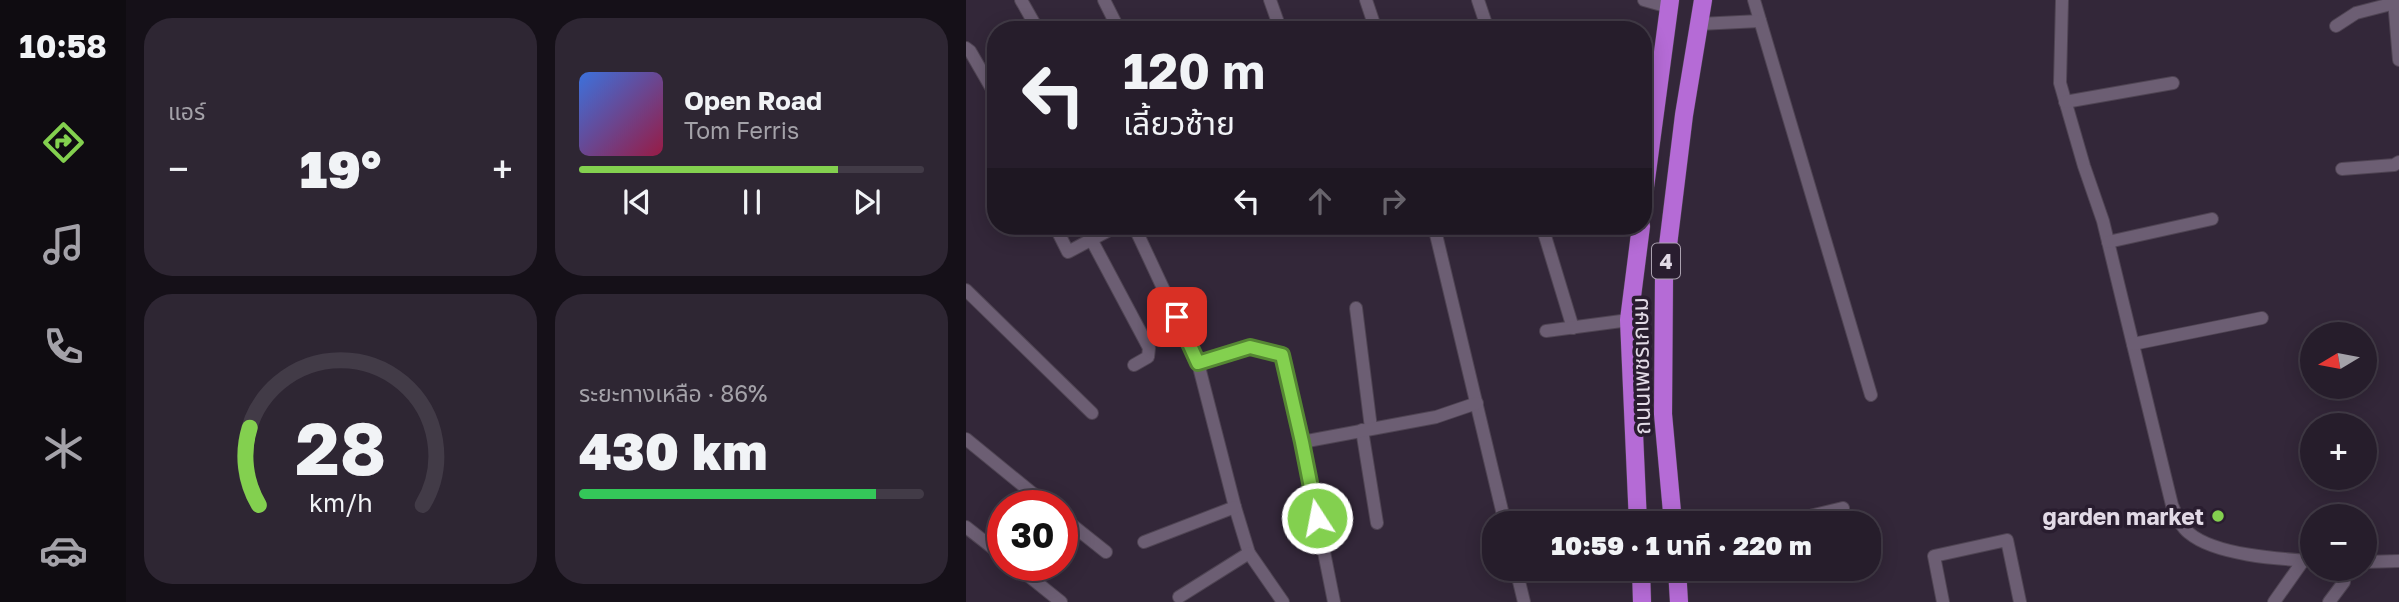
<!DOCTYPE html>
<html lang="th">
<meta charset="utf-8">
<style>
:root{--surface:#261d2b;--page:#2e2633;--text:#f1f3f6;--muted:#a4a2a9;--line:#423b47;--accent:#83d04f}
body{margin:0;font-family:"Golos Text","Noto Sans Thai",sans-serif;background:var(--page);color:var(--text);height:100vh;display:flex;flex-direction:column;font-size:26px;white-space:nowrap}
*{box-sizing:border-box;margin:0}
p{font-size:23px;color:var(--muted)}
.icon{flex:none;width:38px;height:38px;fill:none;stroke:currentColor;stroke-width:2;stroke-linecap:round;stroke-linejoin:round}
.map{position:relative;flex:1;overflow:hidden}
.sheet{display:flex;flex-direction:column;gap:18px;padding:18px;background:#151018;width:840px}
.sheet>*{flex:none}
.top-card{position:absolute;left:21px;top:21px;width:665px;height:214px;border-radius:28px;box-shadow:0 4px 18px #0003,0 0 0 2px var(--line);background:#261d2b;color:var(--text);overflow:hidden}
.needle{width:46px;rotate:260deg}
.buttons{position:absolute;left:1334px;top:322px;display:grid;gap:14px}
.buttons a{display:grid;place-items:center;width:77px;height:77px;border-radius:50%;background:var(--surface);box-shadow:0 4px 18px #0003,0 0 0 2px var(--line);font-size:35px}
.speed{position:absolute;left:21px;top:490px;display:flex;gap:14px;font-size:35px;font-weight:700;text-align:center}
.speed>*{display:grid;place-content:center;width:91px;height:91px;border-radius:50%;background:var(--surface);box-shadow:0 4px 18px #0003,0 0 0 2px var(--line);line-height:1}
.speed .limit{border:10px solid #d22;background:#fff;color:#111}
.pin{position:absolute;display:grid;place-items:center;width:60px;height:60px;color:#fff;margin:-30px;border-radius:14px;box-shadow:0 4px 10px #0006}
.me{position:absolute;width:77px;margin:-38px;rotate:349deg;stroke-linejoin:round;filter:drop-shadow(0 0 5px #0008)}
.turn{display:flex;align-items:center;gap:24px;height:147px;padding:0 21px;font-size:32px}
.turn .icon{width:91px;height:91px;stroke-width:2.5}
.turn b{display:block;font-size:49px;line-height:60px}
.lanes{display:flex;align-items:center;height:66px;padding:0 21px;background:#0003;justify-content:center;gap:35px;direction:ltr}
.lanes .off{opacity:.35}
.big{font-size:52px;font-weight:800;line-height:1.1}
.sheet .tile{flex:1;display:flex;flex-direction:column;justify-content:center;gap:10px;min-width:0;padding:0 24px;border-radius:28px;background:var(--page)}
.sheet .dial{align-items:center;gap:0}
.dial svg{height:182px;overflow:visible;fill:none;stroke:var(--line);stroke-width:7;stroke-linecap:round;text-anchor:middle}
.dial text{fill:var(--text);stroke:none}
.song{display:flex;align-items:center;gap:21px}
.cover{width:84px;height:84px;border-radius:10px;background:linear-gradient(135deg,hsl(220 70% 55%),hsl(340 70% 35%))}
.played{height:7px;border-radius:4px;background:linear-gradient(90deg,var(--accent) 75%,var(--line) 75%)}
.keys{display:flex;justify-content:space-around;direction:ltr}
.heat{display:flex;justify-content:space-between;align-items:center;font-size:38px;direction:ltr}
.charge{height:10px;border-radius:5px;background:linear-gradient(90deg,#34c759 86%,var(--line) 0)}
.sheet .tiles{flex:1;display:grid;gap:18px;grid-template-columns:repeat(2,1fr)}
.trip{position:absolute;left:516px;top:511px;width:399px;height:70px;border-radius:28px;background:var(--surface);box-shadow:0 4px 18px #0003,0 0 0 2px var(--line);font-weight:800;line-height:70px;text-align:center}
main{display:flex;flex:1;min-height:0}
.menu{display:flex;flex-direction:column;width:126px;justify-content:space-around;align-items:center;background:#0f0c11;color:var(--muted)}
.menu .icon{width:49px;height:49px}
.menu .active{color:var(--accent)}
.menu b{font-size:32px;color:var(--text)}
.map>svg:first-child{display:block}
</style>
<main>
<nav class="menu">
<b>10:58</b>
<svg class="icon active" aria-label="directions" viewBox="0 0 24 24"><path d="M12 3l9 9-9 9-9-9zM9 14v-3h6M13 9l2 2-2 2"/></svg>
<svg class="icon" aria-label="music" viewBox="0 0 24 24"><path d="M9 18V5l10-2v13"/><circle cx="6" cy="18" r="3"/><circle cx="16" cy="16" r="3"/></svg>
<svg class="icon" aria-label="phone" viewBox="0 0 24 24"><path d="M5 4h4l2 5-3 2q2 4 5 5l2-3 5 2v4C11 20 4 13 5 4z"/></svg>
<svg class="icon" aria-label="climate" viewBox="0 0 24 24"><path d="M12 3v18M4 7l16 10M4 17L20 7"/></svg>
<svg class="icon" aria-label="car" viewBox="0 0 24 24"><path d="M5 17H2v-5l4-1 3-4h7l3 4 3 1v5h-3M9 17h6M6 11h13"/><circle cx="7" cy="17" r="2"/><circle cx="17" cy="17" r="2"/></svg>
</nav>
<section class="sheet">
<div class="tiles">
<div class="tile"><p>แอร์</p>
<div class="heat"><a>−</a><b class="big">19°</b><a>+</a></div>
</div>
<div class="tile">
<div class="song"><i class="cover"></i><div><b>Open Road</b><p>Tom Ferris</p></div></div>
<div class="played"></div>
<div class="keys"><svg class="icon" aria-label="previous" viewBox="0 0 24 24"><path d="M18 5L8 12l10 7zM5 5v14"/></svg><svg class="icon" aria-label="pause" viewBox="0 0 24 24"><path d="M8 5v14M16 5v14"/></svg><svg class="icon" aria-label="next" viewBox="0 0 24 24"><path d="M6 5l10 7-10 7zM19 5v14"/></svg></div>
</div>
<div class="tile dial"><svg viewBox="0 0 100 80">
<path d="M14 69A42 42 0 1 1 86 69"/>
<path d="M14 69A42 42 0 0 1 10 35" stroke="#83d04f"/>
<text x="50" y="56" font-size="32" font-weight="700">28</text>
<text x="50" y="72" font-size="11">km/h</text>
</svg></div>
<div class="tile"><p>ระยะทางเหลือ · 86%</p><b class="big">430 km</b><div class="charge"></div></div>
</div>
</section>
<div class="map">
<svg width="1433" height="602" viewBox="0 0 1433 602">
<rect width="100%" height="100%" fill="#332739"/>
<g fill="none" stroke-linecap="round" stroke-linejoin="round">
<defs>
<g id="minor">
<path d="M55,0L72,30"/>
<path d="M138,0L153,30"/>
<path d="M304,0L314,28"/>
<path d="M400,0L410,30"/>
<path d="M512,0L519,21"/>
<path d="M678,0L703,7"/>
<path d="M788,0L905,395"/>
<path d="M1096,0L1094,83L1118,166L1137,221L1206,505C1210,514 1214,526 1223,533C1249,555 1312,559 1346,561"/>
<path d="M1428,0L1433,60"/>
<path d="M733,24L794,21"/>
<path d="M1370,26L1390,13L1429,3"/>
<path d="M0,48L4,51L30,96"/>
<path d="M1099,102L1207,83"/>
<path d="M1376,169L1428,165L1433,162"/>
<path d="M89,226L102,252L151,226"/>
<path d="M168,226L232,363L269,507L283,553L317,602"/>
<path d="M468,226L539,523"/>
<path d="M576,226L607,328"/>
<path d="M125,239L183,348L182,357L168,365"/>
<path d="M1142,242L1246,219"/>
<path d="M0,290L126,413"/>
<path d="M390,308L405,428"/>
<path d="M580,331L663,320"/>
<path d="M1167,344L1296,318"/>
<path d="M232,363L284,347L316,355L336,442L368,602"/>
<path d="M396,430L411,523"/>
<path d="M0,439L82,506"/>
<path d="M336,442L470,417L511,403"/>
<path d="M96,517L140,552"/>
<path d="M815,523L877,508"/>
<path d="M0,527L37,556"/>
<path d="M178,542L269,507"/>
<path d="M1398,562L1433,561"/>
<path d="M49,565L95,602"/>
<path d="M550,569L558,602"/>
<path d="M711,571L733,569"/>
<path d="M213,597L283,553"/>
<path d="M977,602L968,556L1041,540L1054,602"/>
<path d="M1308,602L1337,561"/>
<path d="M1363,602L1378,582L1377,569"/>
</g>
<g id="highway">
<path d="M677,202L704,0"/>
<path d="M672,523L663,320L675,226"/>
<path d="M707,523L697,414L698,278L718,115L737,0"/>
<path d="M675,569L676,602"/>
<path d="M711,569L713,602"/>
</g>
</defs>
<use href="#minor" stroke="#4f4453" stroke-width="14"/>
<use href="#highway" stroke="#4f4453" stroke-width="19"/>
<use href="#minor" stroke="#6c5e73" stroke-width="12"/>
<use href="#highway" stroke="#b56bd6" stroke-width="18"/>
</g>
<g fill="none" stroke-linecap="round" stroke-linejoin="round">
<defs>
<path id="route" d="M211,317L232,363L284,347L316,355L336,442L351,518"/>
</defs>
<use href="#route" stroke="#558733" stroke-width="18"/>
<use href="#route" stroke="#83d04f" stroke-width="12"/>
</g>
<circle fill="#83d04f" stroke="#291d2f" stroke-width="2.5" cx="1252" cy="516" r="7"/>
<g text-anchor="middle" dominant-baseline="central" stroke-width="7" stroke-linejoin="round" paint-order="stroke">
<rect fill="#291d2f" stroke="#aaa1af" stroke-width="2" x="686" y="243.5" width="28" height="35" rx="5"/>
<g font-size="21" font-weight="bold" fill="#e2dae6">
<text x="700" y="261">4</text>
</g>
<g font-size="23" fill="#e2dae6" stroke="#291d2f">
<text transform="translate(674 366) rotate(-91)">ถนนเพชรเกษม</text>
</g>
<g font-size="23" font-weight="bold" fill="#e2dae6" stroke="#291d2f" text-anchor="end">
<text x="1238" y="516">garden market</text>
</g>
</g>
</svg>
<div class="buttons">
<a><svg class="needle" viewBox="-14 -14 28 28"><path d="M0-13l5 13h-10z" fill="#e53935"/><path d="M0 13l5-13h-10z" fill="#a4a2a9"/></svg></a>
<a>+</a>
<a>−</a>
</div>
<div class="speed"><div class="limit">30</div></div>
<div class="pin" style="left:211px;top:317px;background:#d93025"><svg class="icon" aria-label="arrive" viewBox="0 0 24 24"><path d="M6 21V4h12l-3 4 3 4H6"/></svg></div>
<svg class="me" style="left:351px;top:518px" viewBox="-20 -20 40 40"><circle r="17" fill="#83d04f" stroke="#fff" stroke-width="3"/><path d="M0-11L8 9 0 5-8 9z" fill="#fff"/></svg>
<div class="trip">10:59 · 1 นาที · 220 m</div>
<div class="top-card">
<div class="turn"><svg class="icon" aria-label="left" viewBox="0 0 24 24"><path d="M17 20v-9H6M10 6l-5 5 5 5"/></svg><div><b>120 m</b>เลี้ยวซ้าย</div></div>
<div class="lanes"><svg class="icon" aria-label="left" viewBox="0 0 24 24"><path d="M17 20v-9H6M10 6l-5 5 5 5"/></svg><svg class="icon off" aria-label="ahead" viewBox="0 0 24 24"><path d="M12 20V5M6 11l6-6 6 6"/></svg><svg class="icon off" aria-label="right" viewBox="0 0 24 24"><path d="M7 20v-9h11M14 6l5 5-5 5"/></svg></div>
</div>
</div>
</main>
